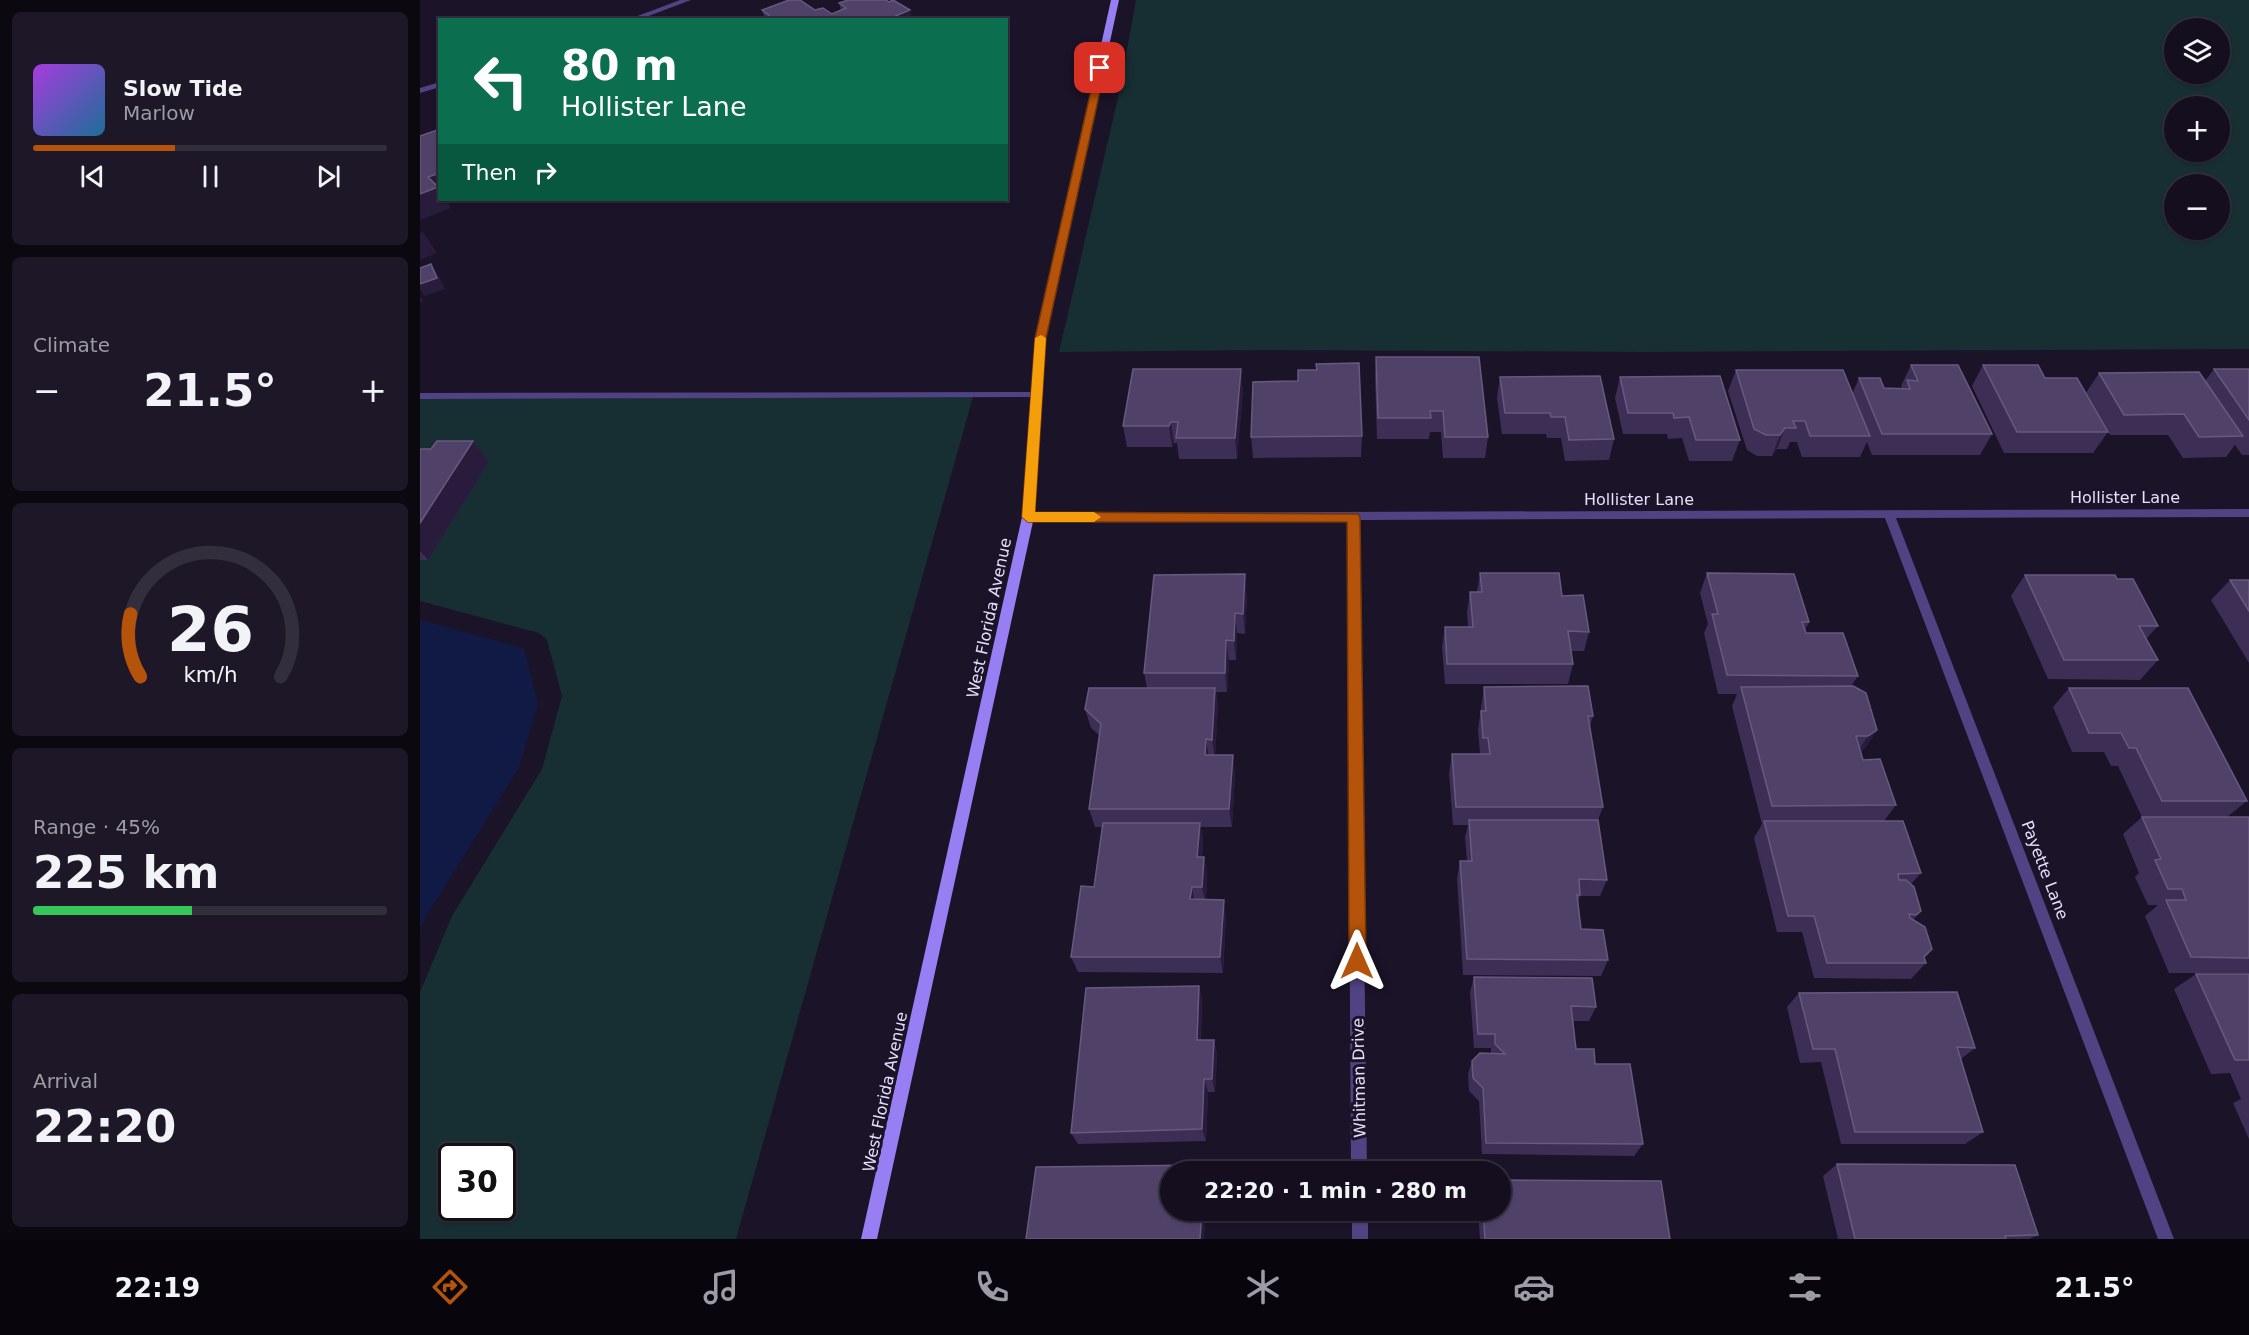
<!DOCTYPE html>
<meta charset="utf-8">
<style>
:root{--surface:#140e1e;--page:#1d1727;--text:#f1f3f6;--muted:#9d9ca4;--line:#332e3c;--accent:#b45309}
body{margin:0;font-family:"DejaVu Sans",sans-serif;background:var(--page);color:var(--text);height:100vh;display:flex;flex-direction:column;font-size:22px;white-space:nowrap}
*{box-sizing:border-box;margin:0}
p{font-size:20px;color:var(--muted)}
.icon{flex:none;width:33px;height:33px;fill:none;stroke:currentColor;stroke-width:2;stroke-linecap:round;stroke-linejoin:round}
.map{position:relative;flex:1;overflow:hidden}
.panel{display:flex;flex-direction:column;gap:12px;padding:12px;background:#0b0810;width:420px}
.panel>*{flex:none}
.guide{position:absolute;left:18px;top:18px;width:570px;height:183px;border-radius:0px;box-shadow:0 2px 4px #0004,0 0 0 2px var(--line);background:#0b6e4f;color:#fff;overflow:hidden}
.buttons{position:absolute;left:1744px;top:18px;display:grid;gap:12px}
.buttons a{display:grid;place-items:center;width:66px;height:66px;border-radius:50%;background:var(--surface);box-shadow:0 2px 4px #0004,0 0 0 2px var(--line);font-size:30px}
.speed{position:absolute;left:18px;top:1143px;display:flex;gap:12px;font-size:30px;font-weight:700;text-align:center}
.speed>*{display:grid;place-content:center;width:78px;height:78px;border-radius:50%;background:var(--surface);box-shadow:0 2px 4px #0004,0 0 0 2px var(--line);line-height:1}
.speed .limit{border:3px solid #111;border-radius:9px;background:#fff;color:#111}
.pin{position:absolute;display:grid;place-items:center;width:51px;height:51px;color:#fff;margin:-26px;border-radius:12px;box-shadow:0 3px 9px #0006}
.me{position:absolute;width:66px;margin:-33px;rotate:0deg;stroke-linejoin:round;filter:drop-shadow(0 0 4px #0008)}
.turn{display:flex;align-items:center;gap:21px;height:126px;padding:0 24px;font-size:27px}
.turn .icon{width:78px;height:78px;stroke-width:2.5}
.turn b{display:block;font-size:42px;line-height:51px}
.then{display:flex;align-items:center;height:57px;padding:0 24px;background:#0003;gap:12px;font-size:22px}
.big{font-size:45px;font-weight:700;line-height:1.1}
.panel .tile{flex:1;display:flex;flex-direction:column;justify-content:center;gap:9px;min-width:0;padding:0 21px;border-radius:9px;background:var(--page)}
.panel .dial{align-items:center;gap:0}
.dial svg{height:156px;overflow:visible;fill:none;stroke:var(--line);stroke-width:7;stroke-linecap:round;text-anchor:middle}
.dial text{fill:var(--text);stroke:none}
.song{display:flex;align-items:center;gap:18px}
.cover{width:72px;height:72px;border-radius:9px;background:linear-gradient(135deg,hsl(280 70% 55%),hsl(200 70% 35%))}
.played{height:6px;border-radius:3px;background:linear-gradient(90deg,var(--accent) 40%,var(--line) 40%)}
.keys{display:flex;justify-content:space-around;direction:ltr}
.heat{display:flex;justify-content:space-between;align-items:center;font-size:33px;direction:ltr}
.charge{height:9px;border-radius:4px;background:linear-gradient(90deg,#34c759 45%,var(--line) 0)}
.trip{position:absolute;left:740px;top:1161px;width:351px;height:60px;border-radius:30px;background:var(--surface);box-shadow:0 2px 4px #0004,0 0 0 2px var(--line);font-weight:700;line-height:60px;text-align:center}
.dock{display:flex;height:96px;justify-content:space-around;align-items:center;background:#08060c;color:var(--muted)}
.dock .icon{width:42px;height:42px}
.dock .current{color:var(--accent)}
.dock b{font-size:27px;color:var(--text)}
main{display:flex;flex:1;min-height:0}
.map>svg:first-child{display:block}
</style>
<main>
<section class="panel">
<div class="tile">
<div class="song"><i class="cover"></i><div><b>Slow Tide</b><p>Marlow</p></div></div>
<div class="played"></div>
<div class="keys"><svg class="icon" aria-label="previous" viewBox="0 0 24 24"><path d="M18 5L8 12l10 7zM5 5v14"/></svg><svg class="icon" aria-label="pause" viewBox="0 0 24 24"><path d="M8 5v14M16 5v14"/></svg><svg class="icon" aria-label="next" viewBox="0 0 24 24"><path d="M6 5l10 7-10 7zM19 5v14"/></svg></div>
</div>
<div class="tile"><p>Climate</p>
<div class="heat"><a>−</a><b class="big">21.5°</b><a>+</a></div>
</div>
<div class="tile dial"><svg viewBox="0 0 100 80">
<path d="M14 69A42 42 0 1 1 86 69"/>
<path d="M14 69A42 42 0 0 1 9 37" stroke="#b45309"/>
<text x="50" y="56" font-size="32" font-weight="700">26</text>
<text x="50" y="72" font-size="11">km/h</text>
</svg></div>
<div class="tile"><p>Range · 45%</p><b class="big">225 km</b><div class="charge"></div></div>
<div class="tile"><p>Arrival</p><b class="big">22:20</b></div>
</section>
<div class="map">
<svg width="1829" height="1239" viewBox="0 0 1829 1239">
<rect width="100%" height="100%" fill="#1b1328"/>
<g fill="#172e32" fill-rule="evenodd">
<path d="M716,0H1829V349L1222,352L850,350L639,352L699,93ZM1755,28H1800V74H1755ZM1755,106H1800V152H1755ZM1755,184H1800V230H1755Z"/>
<path d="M553,397L316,1239H0V992L32,916L122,769L142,696L127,640L119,633L0,601V399ZM32,1156H82V1208H32Z"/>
</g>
<path fill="#111a44" d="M0,620L104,648L118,704L99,768L7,915L0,930Z"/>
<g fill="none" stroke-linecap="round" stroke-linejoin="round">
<path fill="#514383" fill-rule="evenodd" d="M617,392L622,395L621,397L0,399V393Z"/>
<g fill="#514383" fill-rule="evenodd">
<path d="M260,0H271L218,20H207Z"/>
<path d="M20,82V87L0,93V88Z"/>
<path d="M1829,509V517L1476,518L1754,1239H1738L1465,518L939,520L947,1172H931L927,520L608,521L602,517L608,513Z"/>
<rect x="932" y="1210" width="16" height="29"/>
</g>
<path fill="#977ef2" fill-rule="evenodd" d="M691,0H699L626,337L614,517L457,1239H441L602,517L616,337Z"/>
</g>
<g fill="#3d2e55">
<path d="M419,3L492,20H345L342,10H395L412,14L421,10Z"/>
<path d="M956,357L1068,437L1065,458H1023L1021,432H1010L1009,439H957L955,378Z"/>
<path d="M1491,365L1572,434L1560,455H1452L1447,442L1440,457H1382L1377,442H1370L1367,449H1357L1352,456H1337L1327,450L1308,391L1316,370L1432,394L1439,378L1464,388H1482L1481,386Z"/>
<path d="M1563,365L1625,378L1666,393L1679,373L1785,381L1794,369H1829V455H1822L1815,445L1806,457L1763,458L1748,435H1690L1684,426L1688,432L1673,453H1584L1552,386Z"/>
<path d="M1080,377L1194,439L1189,460L1145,461L1141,438H1127L1126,434H1082L1077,398Z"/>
<path d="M1200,377L1320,440L1312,461H1269L1262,438L1248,439L1247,434H1203L1195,398Z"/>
<path d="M823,390L817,459H759L757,443H754L752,447H707L703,426Z"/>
<path d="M942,436L941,457L833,458L831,437Z"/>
<path d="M53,441L69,462L8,560H0V449H11Z"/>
<path d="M1060,573L1142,596L1169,632L1164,651H1151L1153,664L1148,684H1025L1022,647L1025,627H1048L1047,612L1050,592H1057Z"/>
<path d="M1287,573L1389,622L1385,630L1386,633L1438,676L1431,686L1457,730L1445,748L1441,751L1443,760L1476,805L1464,821L1501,873L1491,884L1501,911L1493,920L1506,963L1491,979L1394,978L1382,932H1357L1334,838L1342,824L1312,706L1317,694H1298L1284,633L1288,624L1280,593Z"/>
<path d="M1605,575L1697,579L1738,626L1726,639L1738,660L1720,680L1628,679L1591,596Z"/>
<path d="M1810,580H1829V663L1791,600Z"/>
<path d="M827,594L825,634L817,633L816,660H809L807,692H796L798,707L795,755L815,773L812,827H781L783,840L782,857H784L787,874L786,899L806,916L803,973L658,972L651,957L674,887L682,827H675L669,809L680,736L671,728L665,709L727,688L724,673Z"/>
<path d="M1064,687L1173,716L1170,726L1183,807L1178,820L1187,880L1180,896H1160L1158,902L1161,929L1188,960L1181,976L1043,975L1037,878L1040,861H1047L1045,837L1048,825H1033L1029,773L1032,754H1060L1058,730Z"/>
<path d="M1649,688L1827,801L1807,817H1829V973H1749L1725,916L1738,905H1728L1715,877L1719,873L1703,834L1722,817L1698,766H1691L1684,752H1652L1633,707Z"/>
<path d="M1776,974H1829V1139L1813,1103L1821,1099L1810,1073L1791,1074L1754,989Z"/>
<path d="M1054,977L1176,1007L1169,1021H1153L1156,1049L1175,1064L1223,1144L1214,1156L1062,1154L1059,1101L1049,1091L1048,1074L1052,1061L1071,1054V1048H1054L1050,992Z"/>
<path d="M779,986L782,1001L781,1040H794L797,1054L795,1092H788L786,1141L658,1144L651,1133Z"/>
<path d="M1379,993L1555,1048L1541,1059L1563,1132L1545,1144H1421L1401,1062L1380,1063L1367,1007Z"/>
<path d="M1417,1164L1618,1235L1609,1239H1418L1403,1176Z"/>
<path d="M1058,1210H1080L1250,1239H1060Z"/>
</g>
<g fill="#281b3b">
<path d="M490,10L492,20H466Z"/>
<path d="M20,173V200H26L31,208L0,220V194L8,177Z"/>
<path d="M3,232L17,253L0,260V233Z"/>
<path d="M11,264L18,275L25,289L5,296L0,290V284Z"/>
<path d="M0,296L4,301L0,303Z"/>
<path d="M821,369L823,390L817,459L815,438Z"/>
<path d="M751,422L754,443L752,447L749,426Z"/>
<path d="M1365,428L1357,449L1352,456L1360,435Z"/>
<path d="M53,441L69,462L8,560L0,551V523Z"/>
<path d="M825,574L827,594L825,634L823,614Z"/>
<path d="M815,613L817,633L816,660L814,641Z"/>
<path d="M806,640L809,660L807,692L805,673Z"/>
<path d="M795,688L798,707L795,759L792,740Z"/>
<path d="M1457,730L1445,748L1436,754L1448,736Z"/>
<path d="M786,739L789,758L785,755Z"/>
<path d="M813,755L815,773L812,827L809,809Z"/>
<path d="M780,823L783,840L780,874L777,857Z"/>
<path d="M784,857L787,874L786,904L782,887Z"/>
<path d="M772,887L775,904L770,899Z"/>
<path d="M804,900L806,916L803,973L800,957Z"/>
<path d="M779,986L782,1001L780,1054L777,1040Z"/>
<path d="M794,1040L797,1054L795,1092L792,1079Z"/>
<path d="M784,1079L788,1092L786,1141L782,1129Z"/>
<path d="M782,1210H786L784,1239H780Z"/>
</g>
<g fill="#4f4167" stroke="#675a7e" stroke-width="1.5">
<path d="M369,0H380L395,10L403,8L412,14L426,8L419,3L428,0H466L469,2L473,0L490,10L466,20H355L342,10Z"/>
<path d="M20,129V173L8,177L18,187L0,194V136Z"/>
<path d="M11,264L17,278L0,284V268Z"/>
<path d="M956,357H1059L1068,437H1025L1023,411H1010L1011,418H958Z"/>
<path d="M939,363L942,436L831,437L833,382L878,381V370H897L896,364Z"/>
<path d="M1491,365H1538L1572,434H1462L1439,378H1460L1464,388L1490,389L1487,380L1498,381Z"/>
<path d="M1563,365H1618L1625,378H1657L1688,432H1597Z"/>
<path d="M713,369H821L815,438H756L758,422H751L749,426H703Z"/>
<path d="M1794,369H1829V420Z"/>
<path d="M1316,370H1423L1450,436H1390L1385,421H1373L1376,428H1365L1360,435H1346L1334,429Z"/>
<path d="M1779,372L1823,436L1779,437L1764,414L1704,415L1679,373Z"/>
<path d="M1180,376L1194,439L1149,440L1145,417H1131L1130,413H1085L1080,377Z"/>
<path d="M1300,376L1320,440H1276L1269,417L1254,418L1253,413H1208L1200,377Z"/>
<path d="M17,441H53L0,523V449H11Z"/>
<path d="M1060,573H1139L1142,596L1163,595L1169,632L1148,631L1153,664H1027L1025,627H1053L1050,592H1062Z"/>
<path d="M1287,573L1374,574L1389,622H1382L1386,633H1423L1438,676L1307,675L1292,614H1298Z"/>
<path d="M825,574L823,614L815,613L814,641L806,640L805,673H724L734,575Z"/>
<path d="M1605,575H1695L1697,579H1713L1738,626H1719L1738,660H1644Z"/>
<path d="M1810,580H1829V611Z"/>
<path d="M1168,686L1173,716H1168L1183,807H1036L1032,754H1070L1068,738H1063L1061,711H1066L1064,687Z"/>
<path d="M1433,686L1446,693L1457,730L1448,736H1436L1443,760L1460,759L1476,805L1352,806L1321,687Z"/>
<path d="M669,688H795L792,740L786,739L785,755H813L809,809H669L681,724L665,709Z"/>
<path d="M1649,688H1768L1827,801H1742L1716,748H1709L1701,733H1669Z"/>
<path d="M1722,817H1829V958L1771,957L1746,900H1766L1762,889H1748L1735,860L1741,859Z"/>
<path d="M1049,820H1178L1187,880L1159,879L1160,895H1157L1161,929L1183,930L1188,960L1047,959L1040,861H1052Z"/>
<path d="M1344,821H1483L1501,873L1478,874L1479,880H1486L1494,887L1501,911L1496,915L1489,914L1490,918L1505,927L1512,949L1504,957L1506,963H1407L1394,916H1368Z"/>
<path d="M683,823H780L777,857H784L782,887H772L770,899L804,900L800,957H651L661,886L674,887Z"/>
<path d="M1776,974H1829V1060H1815Z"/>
<path d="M1054,977L1172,978L1176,1007L1151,1006L1156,1049H1174L1175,1064H1210L1223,1144L1066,1143L1063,1088L1053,1078L1052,1061L1060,1053L1085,1054L1075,1044V1034H1058Z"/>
<path d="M779,986L777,1040H794L792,1079H784L782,1129L651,1133L666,988Z"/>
<path d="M1537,992L1555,1048L1537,1047L1563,1132H1435L1415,1049H1393L1379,993Z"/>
<path d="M1417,1164L1595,1165L1618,1235L1585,1236L1586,1239H1435Z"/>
<path d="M784,1165V1172H750V1210H782L780,1239H606L616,1167Z"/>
<path d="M1080,1180L1241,1181L1250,1239H1065L1063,1210H1080Z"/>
</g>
<path fill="#b45309" stroke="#753606" stroke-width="1.5" d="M680,65L685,68L626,338L615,512L938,514L940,517L946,961L943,967L937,969L931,967L929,961L927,522H608L602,517L615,338L676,68Z"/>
<path fill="#f59e0b" d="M621,335L626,338L615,512H674L681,517L674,522H608L602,517L615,338Z"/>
<g text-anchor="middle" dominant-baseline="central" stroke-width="6" stroke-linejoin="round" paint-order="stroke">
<g font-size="16" fill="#e7defc" stroke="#1b1328">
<text x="1705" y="497">Hollister Lane</text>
<text x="1219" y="499">Hollister Lane</text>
<text transform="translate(569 618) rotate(-78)">West Florida Avenue</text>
<text transform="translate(1625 870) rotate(69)">Payette Lane</text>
<text transform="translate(939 1078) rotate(-91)">Whitman Drive</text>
<text transform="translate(465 1092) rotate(-78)">West Florida Avenue</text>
</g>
</g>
</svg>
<div class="buttons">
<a><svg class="icon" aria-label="layers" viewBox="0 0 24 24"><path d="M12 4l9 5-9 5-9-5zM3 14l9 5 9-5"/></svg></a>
<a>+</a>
<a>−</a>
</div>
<div class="speed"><div class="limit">30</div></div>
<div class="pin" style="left:680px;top:68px;background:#d93025"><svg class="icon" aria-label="arrive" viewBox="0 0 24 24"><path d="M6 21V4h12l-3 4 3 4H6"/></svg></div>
<svg class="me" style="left:937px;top:961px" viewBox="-20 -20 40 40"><path d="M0-17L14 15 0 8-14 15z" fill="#b45309" stroke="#fff" stroke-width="4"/></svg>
<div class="trip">22:20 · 1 min · 280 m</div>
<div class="guide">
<div class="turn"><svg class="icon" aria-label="left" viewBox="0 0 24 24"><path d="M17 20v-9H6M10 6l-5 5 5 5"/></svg><div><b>80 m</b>Hollister Lane</div></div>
<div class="then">Then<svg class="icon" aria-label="right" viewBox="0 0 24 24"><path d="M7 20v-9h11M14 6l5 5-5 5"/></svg></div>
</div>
</div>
</main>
<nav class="dock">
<b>22:19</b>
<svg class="icon current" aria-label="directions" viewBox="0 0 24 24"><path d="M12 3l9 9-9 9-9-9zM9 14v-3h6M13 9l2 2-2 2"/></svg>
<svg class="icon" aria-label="music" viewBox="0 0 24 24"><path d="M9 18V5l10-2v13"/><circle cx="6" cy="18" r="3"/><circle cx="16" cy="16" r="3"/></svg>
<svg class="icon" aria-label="phone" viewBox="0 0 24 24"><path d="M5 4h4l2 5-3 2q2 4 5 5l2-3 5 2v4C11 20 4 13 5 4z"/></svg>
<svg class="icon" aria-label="climate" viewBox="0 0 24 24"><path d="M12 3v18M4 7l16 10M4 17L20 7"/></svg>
<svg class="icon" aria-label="car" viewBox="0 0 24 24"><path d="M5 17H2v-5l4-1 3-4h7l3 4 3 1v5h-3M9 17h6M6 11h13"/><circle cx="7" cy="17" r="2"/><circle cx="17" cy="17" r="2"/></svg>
<svg class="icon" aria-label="filters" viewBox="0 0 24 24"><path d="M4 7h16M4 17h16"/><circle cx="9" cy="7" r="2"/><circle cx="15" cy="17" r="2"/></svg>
<b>21.5°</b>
</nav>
